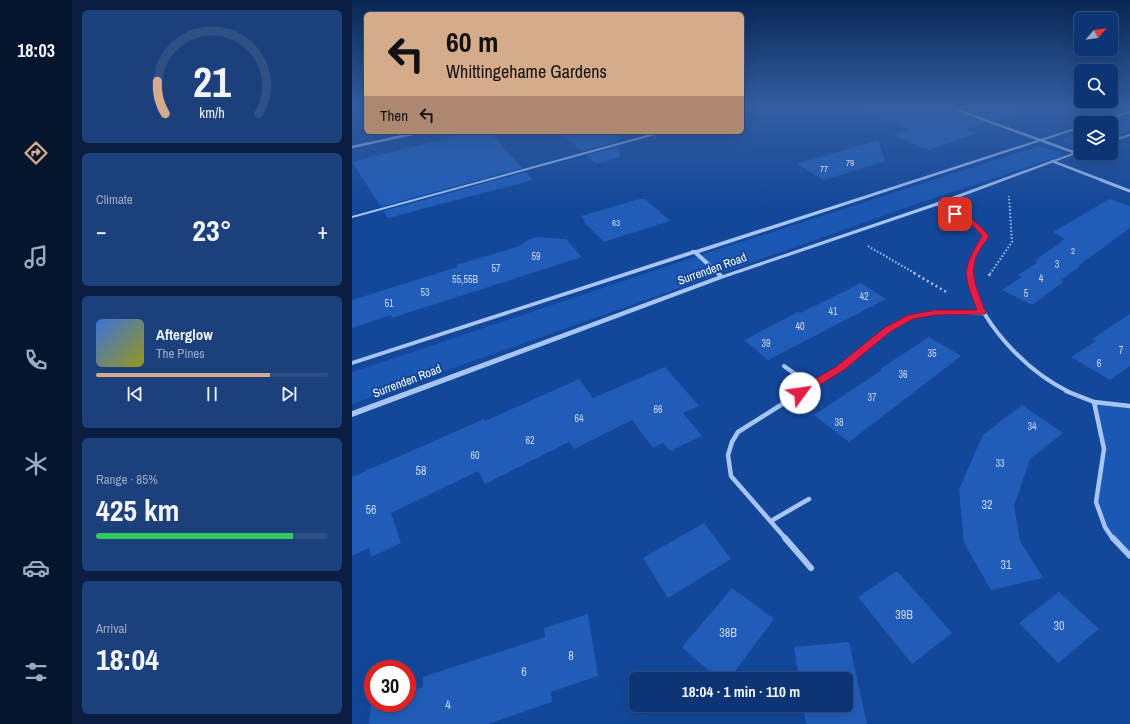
<!DOCTYPE html>
<meta charset="utf-8">
<style>
:root{--surface:#0e3573;--page:#1c407b;--text:#f1f3f6;--muted:#9babc4;--line:#2e5085;--accent:#d6ab8b}
body{margin:0;font-family:"Archivo Narrow",sans-serif;background:var(--page);color:var(--text);height:100vh;display:flex;flex-direction:column;font-size:15px;white-space:nowrap}
*{box-sizing:border-box;margin:0}
p{font-size:13px;color:var(--muted)}
.icon{flex:none;width:22px;height:22px;fill:none;stroke:currentColor;stroke-width:2;stroke-linecap:round;stroke-linejoin:round}
.map{position:relative;flex:1;overflow:hidden}
.sheet{display:flex;flex-direction:column;gap:10px;padding:10px;background:#081d3f;width:280px}
.sheet>*{flex:none}
.top-card{position:absolute;left:12px;top:12px;width:380px;height:122px;border-radius:6px;box-shadow:0 4px 16px #0002,0 0 0 1px var(--line);background:#d6ab8b;color:#111;overflow:hidden}
.needle{width:26px;rotate:61deg}
.controls{position:absolute;left:722px;top:12px;display:grid;gap:8px}
.controls a{display:grid;place-items:center;width:44px;height:44px;border-radius:6px;background:var(--surface);box-shadow:0 4px 16px #0002,0 0 0 1px var(--line);font-size:20px}
.speed{position:absolute;left:12px;top:660px;display:flex;gap:8px;font-size:20px;font-weight:700;text-align:center}
.speed>*{display:grid;place-content:center;width:52px;height:52px;border-radius:50%;background:var(--surface);box-shadow:0 4px 16px #0002,0 0 0 1px var(--line);line-height:1}
.speed .limit{border:6px solid #d22;background:#fff;color:#111}
.pin{position:absolute;display:grid;place-items:center;width:34px;height:34px;color:#fff;margin:-17px;border-radius:8px;box-shadow:0 2px 6px #0006}
.me{position:absolute;width:44px;margin:-22px;rotate:59deg;stroke-linejoin:round;filter:drop-shadow(0 0 3px #0008)}
.turn{display:flex;align-items:center;gap:14px;height:84px;padding:0 16px;font-size:18px}
.turn .icon{width:52px;height:52px;stroke-width:2.5}
.turn b{display:block;font-size:28px;line-height:34px}
.then{display:flex;align-items:center;height:38px;padding:0 16px;background:#0003;gap:8px;font-size:15px}
.big{font-size:30px;font-weight:800;line-height:1.1}
.sheet .tile{flex:1;display:flex;flex-direction:column;justify-content:center;gap:6px;min-width:0;padding:0 14px;border-radius:6px;background:var(--page)}
.sheet .dial{align-items:center;gap:0}
.dial svg{height:104px;overflow:visible;fill:none;stroke:var(--line);stroke-width:7;stroke-linecap:round;text-anchor:middle}
.dial text{fill:var(--text);stroke:none}
.song{display:flex;align-items:center;gap:12px}
.cover{width:48px;height:48px;border-radius:6px;background:linear-gradient(135deg,hsl(220 70% 55%),hsl(60 70% 35%))}
.played{height:4px;border-radius:2px;background:linear-gradient(90deg,var(--accent) 75%,var(--line) 75%)}
.keys{display:flex;justify-content:space-around;direction:ltr}
.heat{display:flex;justify-content:space-between;align-items:center;font-size:22px;direction:ltr}
.charge{height:6px;border-radius:3px;background:linear-gradient(90deg,#34c759 85%,var(--line) 0)}
.trip{position:absolute;left:277px;top:672px;width:224px;height:40px;border-radius:6px;background:var(--surface);box-shadow:0 4px 16px #0002,0 0 0 1px var(--line);font-weight:800;line-height:40px;text-align:center}
main{display:flex;flex:1;min-height:0}
.menu{display:flex;flex-direction:column;width:72px;justify-content:space-around;align-items:center;background:#06152e;color:var(--muted)}
.menu .icon{width:28px;height:28px}
.menu .active{color:var(--accent)}
.menu b{font-size:18px;color:var(--text)}
.map>svg:first-child{display:block}
</style>
<main>
<nav class="menu">
<b>18:03</b>
<svg class="icon active" aria-label="directions" viewBox="0 0 24 24"><path d="M12 3l9 9-9 9-9-9zM9 14v-3h6M13 9l2 2-2 2"/></svg>
<svg class="icon" aria-label="music" viewBox="0 0 24 24"><path d="M9 18V5l10-2v13"/><circle cx="6" cy="18" r="3"/><circle cx="16" cy="16" r="3"/></svg>
<svg class="icon" aria-label="phone" viewBox="0 0 24 24"><path d="M5 4h4l2 5-3 2q2 4 5 5l2-3 5 2v4C11 20 4 13 5 4z"/></svg>
<svg class="icon" aria-label="climate" viewBox="0 0 24 24"><path d="M12 3v18M4 7l16 10M4 17L20 7"/></svg>
<svg class="icon" aria-label="car" viewBox="0 0 24 24"><path d="M5 17H2v-5l4-1 3-4h7l3 4 3 1v5h-3M9 17h6M6 11h13"/><circle cx="7" cy="17" r="2"/><circle cx="17" cy="17" r="2"/></svg>
<svg class="icon" aria-label="filters" viewBox="0 0 24 24"><path d="M4 7h16M4 17h16"/><circle cx="9" cy="7" r="2"/><circle cx="15" cy="17" r="2"/></svg>
</nav>
<section class="sheet">
<div class="tile dial"><svg viewBox="0 0 100 80">
<path d="M14 69A42 42 0 1 1 86 69"/>
<path d="M14 69A42 42 0 0 1 8 44" stroke="#d6ab8b"/>
<text x="50" y="56" font-size="32" font-weight="700">21</text>
<text x="50" y="72" font-size="11">km/h</text>
</svg></div>
<div class="tile"><p>Climate</p>
<div class="heat"><a>−</a><b class="big">23°</b><a>+</a></div>
</div>
<div class="tile">
<div class="song"><i class="cover"></i><div><b>Afterglow</b><p>The Pines</p></div></div>
<div class="played"></div>
<div class="keys"><svg class="icon" aria-label="previous" viewBox="0 0 24 24"><path d="M18 5L8 12l10 7zM5 5v14"/></svg><svg class="icon" aria-label="pause" viewBox="0 0 24 24"><path d="M8 5v14M16 5v14"/></svg><svg class="icon" aria-label="next" viewBox="0 0 24 24"><path d="M6 5l10 7-10 7zM19 5v14"/></svg></div>
</div>
<div class="tile"><p>Range · 85%</p><b class="big">425 km</b><div class="charge"></div></div>
<div class="tile"><p>Arrival</p><b class="big">18:04</b></div>
</section>
<div class="map">
<svg width="778" height="724" viewBox="0 0 778 724">
<rect width="100%" height="100%" fill="#134799"/>
<g fill="#1b58b3">
<path d="M778,117V131L759,137L758,123Z"/>
<path d="M729,132V147L720,146L711,142L712,138Z"/>
<path d="M687,146L708,152L709,156L567,203L0,404V372L358,252Z"/>
<path d="M742,402L778,406V556L753,527L744,502L752,449Z"/>
</g>
<g fill="#215db8">
<path d="M502,106H591L634,123L614,129L625,133L577,150L541,135L557,130Z"/>
<path d="M603,106H667L668,114L643,121Z"/>
<path d="M120,132H138L170,168L29,207L0,162Z"/>
<path d="M207,132H265L266,141L230,151Z"/>
<path d="M526,140L533,161L472,180L445,164Z"/>
<path d="M267,147L268,157L244,164L234,155Z"/>
<path d="M174,172L181,180L36,218L31,211Z"/>
<path d="M287,199H293L318,221L252,242L231,221L233,220L229,216Z"/>
<path d="M757,199L778,206V228L726,266H728L709,280L712,281L680,305L650,290L670,277L666,275L686,262L682,261L713,239L701,232Z"/>
<path d="M185,237L214,239L230,257L40,318L39,315L0,328V300L106,267L104,265L168,246L175,240Z"/>
<path d="M509,283L534,299L416,360L392,340L446,312L448,313Z"/>
<path d="M778,314V366L758,380L719,357L744,341L740,339Z"/>
<path d="M577,337L609,356L497,442L462,415L530,370L528,369Z"/>
<path d="M313,367L347,406L331,413L350,436L318,451L311,443L301,448L280,420L222,449L217,442L133,484L126,471L39,513L49,543L19,557L17,548L0,556V477L132,419L133,421L227,379L241,398Z"/>
<path d="M670,405L711,433L678,459L662,506L668,541L691,578L639,590L612,543L607,489L631,435Z"/>
<path d="M352,523L379,559L316,598L291,558Z"/>
<path d="M545,571L600,633L560,664L506,597Z"/>
<path d="M380,588L422,619L377,679H366L330,647Z"/>
<path d="M707,592L747,629L706,663L667,623Z"/>
<path d="M236,614L246,676L199,692L200,702L136,724H17L19,703H55V692L71,687V677L193,637L192,628Z"/>
<path d="M497,642L515,724H454L451,705H494V679H447L442,647Z"/>
</g>
<g fill="none" stroke-linecap="round" stroke-linejoin="round">
<g stroke="#a6c5f3" stroke-width="2" stroke-dasharray="1.5 2" stroke-linecap="butt">
<path d="M516,246L564,274"/>
<path d="M638,274L660,242L657,196"/>
</g>
<g stroke="#a6c5f3" stroke-width="2.5" stroke-dasharray="2 3" stroke-linecap="butt">
<path d="M562,273L596,293"/>
<path d="M637,276L638,273"/>
</g>
<g stroke="#a6c5f3" stroke-width="2">
<path d="M390,110L404,106"/>
<path d="M0,217L310,132"/>
</g>
<g stroke="#a6c5f3" stroke-width="2.5">
<path d="M594,106L724,153"/>
<path d="M0,147L69,132"/>
<path d="M700,161L752,181"/>
</g>
<g stroke="#a6c5f3" stroke-width="3">
<path d="M749,180L778,191"/>
<path d="M585,204L622,224L634,236L620,260L617,274"/>
</g>
<g stroke="#a6c5f3" stroke-width="4">
<path d="M617,273C625,321 674,371 717,392"/>
<path d="M432,366L460,386"/>
<path d="M450,392L488,368L535,330L559,317L584,312L630,313"/>
</g>
<g stroke="#a6c5f3" stroke-width="4.5">
<path d="M714,391L742,402"/>
<path d="M419,521L457,499"/>
<path d="M434,539L379,476L376,455L380,442L386,432L451,391"/>
<path d="M761,539L753,527L744,502L752,449L742,402L778,406"/>
</g>
<g stroke="#a6c5f3" stroke-width="6">
<path d="M433,538L459,568"/>
<path d="M761,538L778,556"/>
</g>
<g fill="#a6c5f3" fill-rule="evenodd">
<path d="M778,111V113L745,123H739Z"/>
<path d="M729,126V128L347,253L371,275L583,203L729,150V152L587,205L372,278L0,417V411L366,276L342,254L0,365V361L339,251L340,250H344Z"/>
<path d="M778,134V136L759,142V140Z"/>
</g>
</g>
<linearGradient id="sky" x2="0" y2="1"><stop stop-color="#0a2754"/><stop offset="0.51" stop-color="#335ea2"/><stop offset="1" stop-color="#335ea2" stop-opacity="0"/></linearGradient>
<rect width="778" height="208" fill="url(#sky)"/>
<path fill="#e11d48" stroke="#92132f" d="M601,212C614,211 629,226 637,236C633,243 625,252 623,261C618,278 628,296 634,313L633,314L584,315L561,319L538,332L492,370L452,395H445L443,393L445,390L485,366L532,328L556,315L584,310H625C611,273 609,271 630,236L620,225L601,215Z"/>
<g text-anchor="middle" dominant-baseline="central" stroke-width="4" stroke-linejoin="round" paint-order="stroke">
<g font-size="9" fill="#c8d6ed">
<text x="498" y="163">79</text>
<text x="472" y="169">77</text>
<text x="264" y="223">63</text>
<text x="721" y="251">2</text>
</g>
<g font-size="10" fill="#c8d6ed">
<text x="184" y="256">59</text>
<text x="705" y="264">3</text>
<text x="144" y="268">57</text>
<text x="689" y="278">4</text>
<text x="113" y="279">55,55B</text>
<text x="73" y="292">53</text>
<text x="674" y="293">5</text>
<text x="512" y="296">42</text>
<text x="37" y="303">51</text>
<text x="481" y="311">41</text>
<text x="448" y="326">40</text>
<text x="414" y="343">39</text>
<text x="769" y="350">7</text>
<text x="580" y="353">35</text>
<text x="747" y="363">6</text>
<text x="551" y="374">36</text>
<text x="520" y="397">37</text>
<text x="306" y="409">66</text>
<text x="227" y="418">64</text>
<text x="487" y="422">38</text>
<text x="680" y="426">34</text>
<text x="178" y="440">62</text>
<text x="123" y="455">60</text>
<text x="648" y="463">33</text>
</g>
<g font-size="12" fill="#fff" stroke="#134799">
<text transform="translate(360 269) rotate(-20)">Surrenden Road</text>
<text transform="translate(55 381) rotate(-21)">Surrenden Road</text>
</g>
<g font-size="12" fill="#c8d6ed">
<text x="69" y="471">58</text>
<text x="635" y="505">32</text>
<text x="19" y="510">56</text>
<text x="654" y="565">31</text>
<text x="552" y="615">39B</text>
<text x="707" y="626">30</text>
<text x="376" y="633">38B</text>
<text x="219" y="656">8</text>
<text x="172" y="672">6</text>
<text x="96" y="705">4</text>
</g>
</g>
</svg>
<div class="controls">
<a><svg class="needle" viewBox="-14 -14 28 28"><path d="M0-13l5 13h-10z" fill="#e53935"/><path d="M0 13l5-13h-10z" fill="#9babc4"/></svg></a>
<a><svg class="icon" aria-label="search" viewBox="0 0 24 24"><circle cx="10" cy="10" r="6"/><path d="M15 15l6 6"/></svg></a>
<a><svg class="icon" aria-label="layers" viewBox="0 0 24 24"><path d="M12 4l9 5-9 5-9-5zM3 14l9 5 9-5"/></svg></a>
</div>
<div class="speed"><div class="limit">30</div></div>
<div class="pin" style="left:603px;top:214px;background:#d93025"><svg class="icon" aria-label="arrive" viewBox="0 0 24 24"><path d="M6 21V4h12l-3 4 3 4H6"/></svg></div>
<svg class="me" style="left:448px;top:393px" viewBox="-20 -20 40 40"><circle r="19" fill="#fff"/><path d="M0-13L10 11 0 6-10 11z" fill="#e11d48"/></svg>
<div class="trip">18:04 · 1 min · 110 m</div>
<div class="top-card">
<div class="turn"><svg class="icon" aria-label="left" viewBox="0 0 24 24"><path d="M17 20v-9H6M10 6l-5 5 5 5"/></svg><div><b>60 m</b>Whittingehame Gardens</div></div>
<div class="then">Then<svg class="icon" aria-label="left" viewBox="0 0 24 24"><path d="M17 20v-9H6M10 6l-5 5 5 5"/></svg></div>
</div>
</div>
</main>
